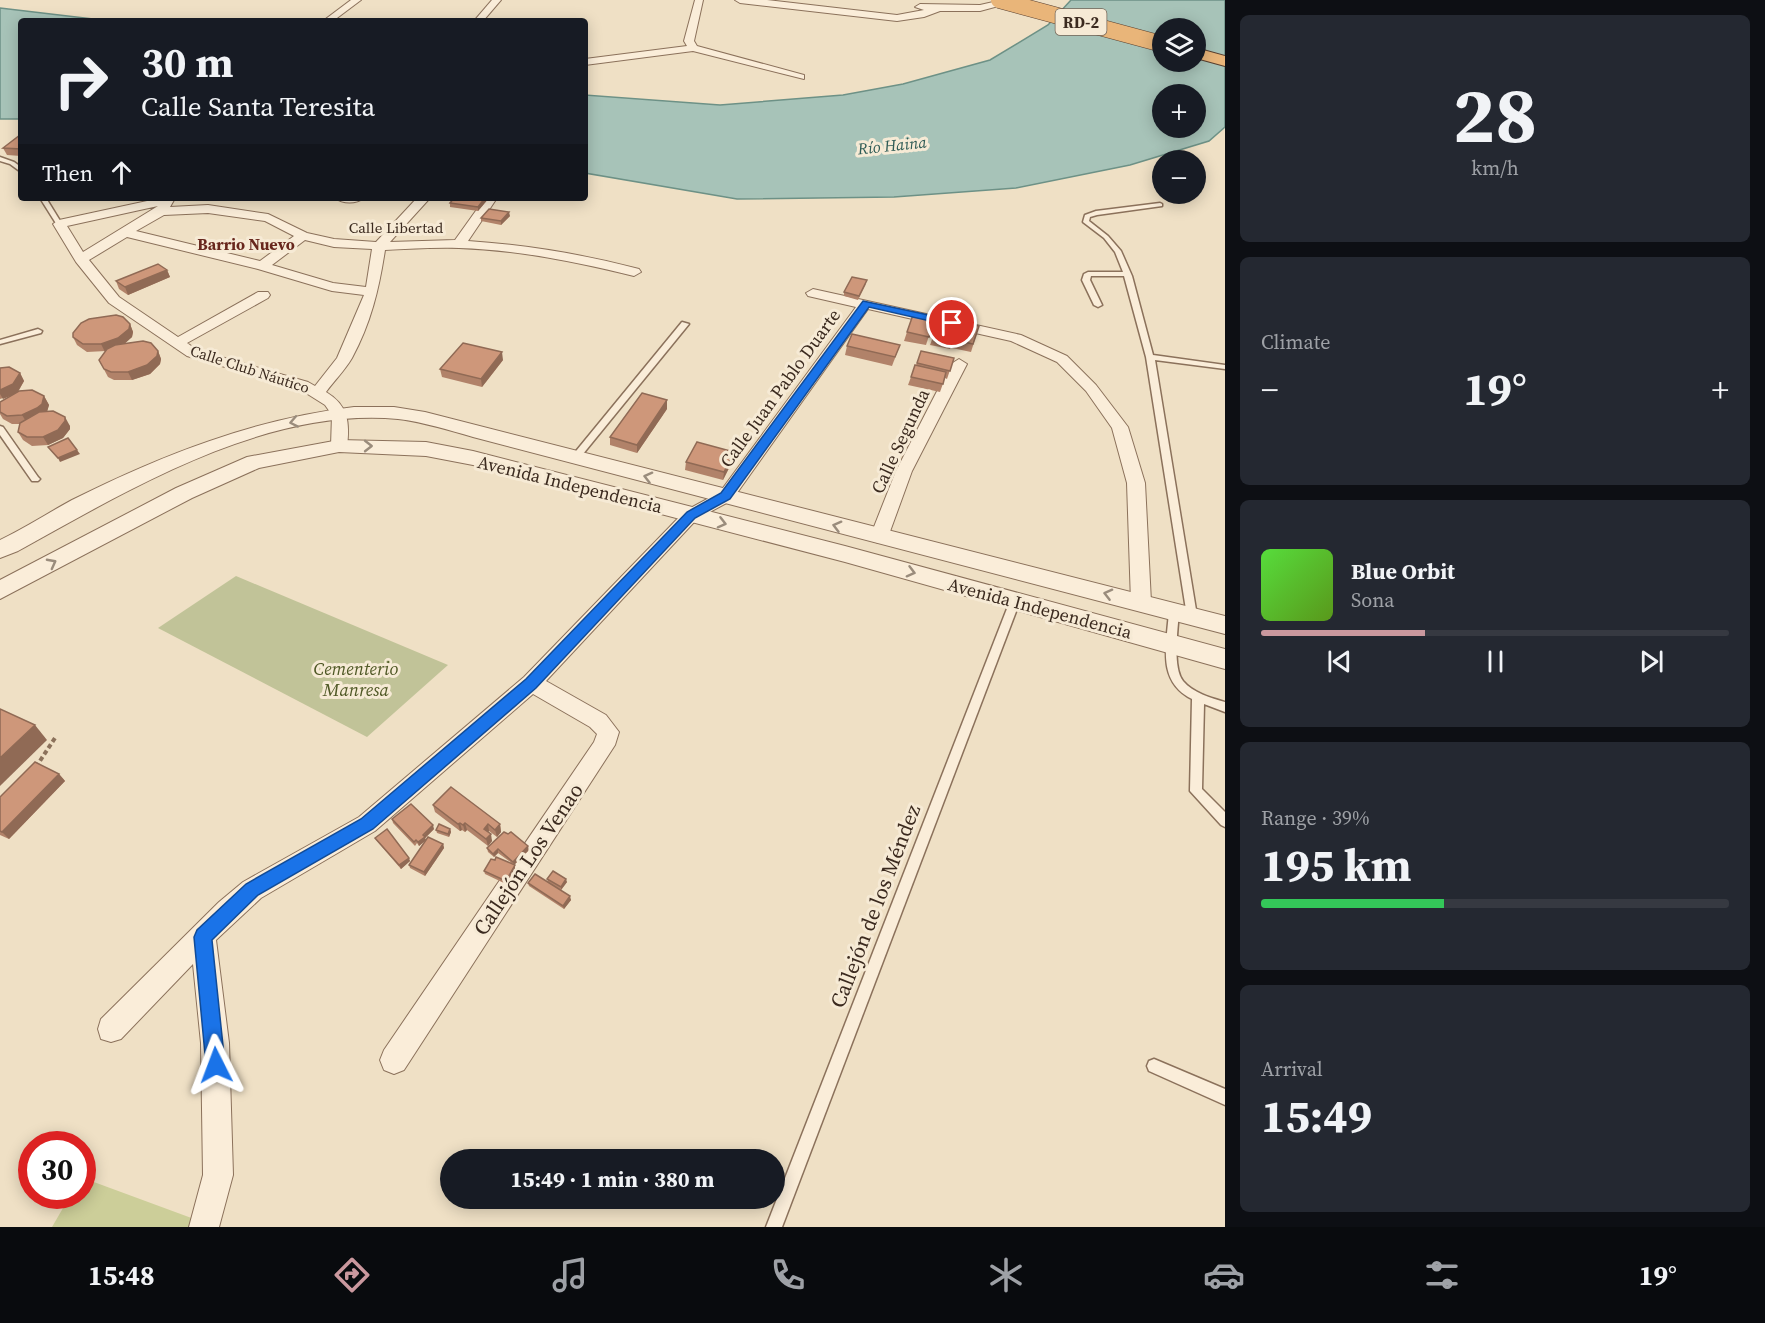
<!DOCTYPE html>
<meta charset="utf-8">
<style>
:root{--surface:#171b24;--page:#242831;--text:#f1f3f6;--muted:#9ea1a6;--line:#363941;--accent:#ca989e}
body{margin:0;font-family:"Source Serif 4",serif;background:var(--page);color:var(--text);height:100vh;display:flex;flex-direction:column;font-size:22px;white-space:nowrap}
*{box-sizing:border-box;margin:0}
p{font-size:20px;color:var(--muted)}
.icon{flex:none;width:33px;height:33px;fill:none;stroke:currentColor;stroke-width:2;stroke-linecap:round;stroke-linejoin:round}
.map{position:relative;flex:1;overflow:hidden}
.drawer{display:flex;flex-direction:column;gap:15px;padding:15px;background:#0d0f14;width:540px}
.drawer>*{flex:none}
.guide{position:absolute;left:18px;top:18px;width:570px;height:183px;border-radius:6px;box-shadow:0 3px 15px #0003;background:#171b24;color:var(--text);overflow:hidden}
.buttons{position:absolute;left:1152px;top:18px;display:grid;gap:12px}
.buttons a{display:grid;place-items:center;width:54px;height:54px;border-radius:50%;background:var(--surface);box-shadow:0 3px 15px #0003;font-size:30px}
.speed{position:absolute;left:18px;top:1131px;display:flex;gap:12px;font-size:30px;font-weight:700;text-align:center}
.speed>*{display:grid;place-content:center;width:78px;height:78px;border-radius:50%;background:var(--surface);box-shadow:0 3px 15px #0003;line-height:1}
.speed .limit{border:9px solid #d22;background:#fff;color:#111}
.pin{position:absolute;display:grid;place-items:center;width:51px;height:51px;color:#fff;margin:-26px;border:3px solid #fff;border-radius:50%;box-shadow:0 2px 6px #0007}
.me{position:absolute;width:66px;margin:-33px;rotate:357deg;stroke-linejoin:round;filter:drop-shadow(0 0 4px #0008)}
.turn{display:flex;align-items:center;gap:21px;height:126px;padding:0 24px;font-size:27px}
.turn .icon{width:78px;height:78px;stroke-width:2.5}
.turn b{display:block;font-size:42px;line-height:51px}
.then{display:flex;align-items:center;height:57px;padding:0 24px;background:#0003;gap:12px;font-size:22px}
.big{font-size:45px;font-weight:700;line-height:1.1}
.drawer .widget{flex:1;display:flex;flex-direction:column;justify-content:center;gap:9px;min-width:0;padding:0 21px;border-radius:9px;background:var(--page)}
.drawer .dial{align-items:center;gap:0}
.dial b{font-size:78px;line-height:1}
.song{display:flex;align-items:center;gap:18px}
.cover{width:72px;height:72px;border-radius:9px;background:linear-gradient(135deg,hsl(110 70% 55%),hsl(90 70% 35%))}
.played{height:6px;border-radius:3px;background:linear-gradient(90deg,var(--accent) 35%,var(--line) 35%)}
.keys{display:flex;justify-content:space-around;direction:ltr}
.heat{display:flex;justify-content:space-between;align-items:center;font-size:33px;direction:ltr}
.charge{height:9px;border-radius:4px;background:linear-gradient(90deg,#34c759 39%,var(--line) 0)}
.trip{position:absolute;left:440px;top:1149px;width:345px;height:60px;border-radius:30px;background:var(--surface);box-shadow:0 3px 15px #0003;font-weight:700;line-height:60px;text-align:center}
.tabs{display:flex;height:96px;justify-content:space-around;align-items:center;background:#090b0e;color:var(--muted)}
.tabs .icon{width:42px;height:42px}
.tabs .selected{color:var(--accent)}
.tabs b{font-size:27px;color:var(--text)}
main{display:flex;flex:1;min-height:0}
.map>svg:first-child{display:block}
</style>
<main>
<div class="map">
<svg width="1225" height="1227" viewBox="0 0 1225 1227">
<rect width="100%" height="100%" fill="#efe0c5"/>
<path fill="#ccce99" d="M83,1178L205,1223L203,1227H52L70,1196H82Z"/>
<path fill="#c1c398" d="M236,576L448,665L367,737L158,628Z"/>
<g fill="#a7c3b8" stroke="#6d9186" stroke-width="1.5" fill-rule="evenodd">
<path d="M1071,0H1225V127L1209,141L1130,165L1016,188L894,197L737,199L585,173V95L720,105L843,95L903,84L990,60L1048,25ZM1162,28H1196V62H1162ZM1162,94H1196V128H1162Z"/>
<path d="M0,8L110,21H21V119H0Z"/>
</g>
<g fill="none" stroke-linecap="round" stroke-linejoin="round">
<defs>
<g id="service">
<path d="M0,157L14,162L21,167V172L10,164L0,161Z"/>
<path d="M40,198H46L62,224L61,225H57Z"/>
<path d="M1160,203L1162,204V206L1097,215L1090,217L1089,221L1108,236L1121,251L1132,276L1153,355L1225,365V369L1155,360L1197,616L1196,619H1188L1187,616L1146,357L1124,276H1091L1090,280L1102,305L1098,307L1094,305L1082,280L1084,274L1088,272H1123L1115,252L1104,238L1083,222L1085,215L1096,211Z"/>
<path d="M682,322L689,324L578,460H572L571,458L572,456Z"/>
<path d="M38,329L42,331L41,333L0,344V340Z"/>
<path d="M0,426L3,427L38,477L40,479L38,481H32L0,435Z"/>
<path d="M1015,597L1020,601L782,1227H766L1010,601Z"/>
<path d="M1174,607L1179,611C1178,628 1172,667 1183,681C1193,693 1211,698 1225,702V712L1204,704L1202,789L1225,812V827L1221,825L1190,791L1192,699C1156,681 1167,644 1169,611Z"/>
<path d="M1154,1059L1225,1089V1105L1149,1071L1147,1066L1149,1061Z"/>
</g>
<g id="minor">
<path d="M351,0H361L333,21H323Z"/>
<path d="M492,0H501L483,21H474Z"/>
<path d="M695,0H703L694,41L697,46L804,75V79L693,51L585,65V59L687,46L684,41Z"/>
<path d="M161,198H173L174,200L170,207L208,205L268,214L307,233L334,239L376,242L417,198H430L390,242L455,240L485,198H497L468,241C526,245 582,254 639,269L641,272L634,276C577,262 519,250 459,248C435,247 410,249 385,250C379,289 371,323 352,358C345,370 334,381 326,392C348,405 350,422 347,446L345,450H333L331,446L332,415L325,405L298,388L187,356L109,303L76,262L53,224L59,220ZM158,206L83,252L67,226ZM208,213L265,221L294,236L260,261L136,231L164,215ZM127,237L258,269L332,291L364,295L337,358L315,386L308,382L197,350L187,343L268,298L270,295L268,292H258L178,337L119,297L89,260ZM305,240L334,247L372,249L366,287L333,283L272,265Z"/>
<path d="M336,198H363C357,204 342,204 336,198Z"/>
<path d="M813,289L1021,335L1067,356L1096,385L1128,427L1145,483L1151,602L1148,607L1141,609L1134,607L1131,602L1127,483L1112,428L1086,391L1057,362L1011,341L868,309L732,500L697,519L546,681L606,715L619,732L615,745L404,1070L394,1074L384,1070L380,1060L384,1050L594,742L597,734L590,727L533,694L375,831L261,898L216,940L229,1043L233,1175L219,1227H189L203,1175L201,1043L193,964L121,1039L111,1042L101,1039L98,1029L101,1019L219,902L243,882L359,817L524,677L685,511L720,492L856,307L808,296L806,293Z"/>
<path d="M959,359L967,364L912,471L888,537L885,541L879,543L873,541L870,537L896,471L951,364Z"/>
</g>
<g id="tertiary">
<path d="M735,0H767L897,15L924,10L915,7L920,4L980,5L1002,0H1021L980,11H940L924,17L897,21L740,3Z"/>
<path d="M354,407H394L425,412L1225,616V634L473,437C449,430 423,422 398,419C265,407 130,489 18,551L0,558V540C25,528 48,513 72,500C162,455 254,419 354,407Z"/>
<path d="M339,440L426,442L473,451L845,546L1225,649V669L845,562L473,465L426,456L339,452L259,468L192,498L0,599V580L176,488L247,457Z"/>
</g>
<path id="trunk" d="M1196,48L1225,56V66L1196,58Z"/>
</defs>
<use href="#service" stroke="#8b715b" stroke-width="3"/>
<use href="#minor" stroke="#8b715b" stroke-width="2"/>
<use href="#tertiary" stroke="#8b715b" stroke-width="2"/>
<use href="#trunk" stroke="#593f2f" stroke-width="2"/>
<path stroke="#8b715b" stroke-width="4" stroke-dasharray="4.5 3" stroke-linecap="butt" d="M36,767L55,738"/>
<use href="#service" fill="#faedd9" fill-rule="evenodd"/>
<use href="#minor" fill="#faedd9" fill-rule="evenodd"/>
<use href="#tertiary" fill="#faedd9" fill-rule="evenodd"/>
<use href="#trunk" fill="#e9b579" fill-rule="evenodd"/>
<defs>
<path id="trunk-bridge" d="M999,0L1162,44"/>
</defs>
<use href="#trunk-bridge" stroke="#593f2f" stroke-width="17" stroke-linecap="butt"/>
<use href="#trunk-bridge" stroke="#e9b579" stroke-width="16"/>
</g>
<g fill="#b18269">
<path d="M21,135V156L7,155L3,148Z"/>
<path d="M454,198H489L478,211L450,207V203Z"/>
<path d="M510,216L501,225L481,221V218Z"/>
<path d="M167,270L170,277L128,295L119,289L116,281Z"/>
<path d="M866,284L858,300L844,296V292Z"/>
<path d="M935,317L926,345L904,341L907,332Z"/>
<path d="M961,322L979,326L971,352L952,348Z"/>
<path d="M958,323L950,349L930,345L933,337Z"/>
<path d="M130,324L133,332L132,337L124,344L158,351L161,359L160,364L150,374L132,380H114L108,377L99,360L106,351L87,352L77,345L73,337Z"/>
<path d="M900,345L892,366L845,355L847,346Z"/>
<path d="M954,358L947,379L945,378L940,392L908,385L911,377L917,363Z"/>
<path d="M503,360L482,387L442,377L440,369Z"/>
<path d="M0,368L20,373L24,381L18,392L44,396L49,405L47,411L70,426V429L63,438L48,445L32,446L23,440L18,432L20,424H12L3,419L0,414V402L13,395L0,399Z"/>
<path d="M667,409L637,453L610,445V437Z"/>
<path d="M734,452L733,460L723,480L685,470L686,462Z"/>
<path d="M59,774L65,781L9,839L0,835V797Z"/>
<path d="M433,805L500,824L501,832L497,837L489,831L488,832L492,841L488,846L467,830L465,832L462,830L460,831L435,812Z"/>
<path d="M392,819L434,829L425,838L426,840L419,846L417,843L415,846L393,823Z"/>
<path d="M450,829L451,832L449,837L437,833L436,830Z"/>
<path d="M375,838L410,861L401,869L377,841Z"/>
<path d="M443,844L444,848L425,876L410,868L409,865Z"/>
<path d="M487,848L529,850L514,865L515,869L506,884L485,874L484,871L495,860L513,864L498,853L494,857L488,852Z"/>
<path d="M547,879L567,882L561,890L571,900L564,909L529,886L528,883L548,882Z"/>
</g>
<g fill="#906a55">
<path d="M485,198H489L478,211V207Z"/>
<path d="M509,212L510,216L501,225V221Z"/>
<path d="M167,270L170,277L128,295L125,287Z"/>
<path d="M130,324L133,332L132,337L122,346L105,352L101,344Z"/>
<path d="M158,351L161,359L160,364L150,374L132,380L128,372Z"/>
<path d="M502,352L503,360L482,387L481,379Z"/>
<path d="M20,373L24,381L17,393L3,399L0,394V390Z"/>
<path d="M44,396L49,405L47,412L27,423L22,415Z"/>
<path d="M667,400V409L637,453V445Z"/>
<path d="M65,417L70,426V429L63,438L48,445L43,437Z"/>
<path d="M77,450L80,454L60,462L58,458Z"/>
<path d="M734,452L733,460L723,480L724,472Z"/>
<path d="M35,725L47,740L0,786V758Z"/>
<path d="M59,774L65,781L9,839L2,832Z"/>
<path d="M460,823L462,830L460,831L458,824Z"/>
<path d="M465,823L467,830L465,832L463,825Z"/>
<path d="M488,824L489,831L485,836L484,829Z"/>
<path d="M500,824L501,832L497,837L495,830Z"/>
<path d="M433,825L434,829L425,838L426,840L419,846L418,842Z"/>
<path d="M450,829L451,832L449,837L448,834Z"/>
<path d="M491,834L492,841L488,846L486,839Z"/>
<path d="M443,844L444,848L425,876L424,872Z"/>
<path d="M528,846L529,850L514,865L513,862Z"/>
<path d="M498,849V853L494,857L493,854Z"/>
<path d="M409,858L410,861L401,869L399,865Z"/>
<path d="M515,865V869L506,884V881Z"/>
<path d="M566,879L567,882L561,890V887Z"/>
<path d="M570,896L571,900L564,909L563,906Z"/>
</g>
<g fill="#ce977a" stroke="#906a55" stroke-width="1.5">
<path d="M20,135H21V149L3,148Z"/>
<path d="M454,198H485L478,207L450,203Z"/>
<path d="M489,209L509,212L501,221L481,218Z"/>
<path d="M158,264L167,270L125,287L116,281Z"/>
<path d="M852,277L867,280L859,296L844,292Z"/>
<path d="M914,312L935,317L929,337L907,332Z"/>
<path d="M116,315L123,317L130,324L129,329L118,338L101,344H83L73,337V333L81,323L89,319Z"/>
<path d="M938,319L958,323L952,341L933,337Z"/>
<path d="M961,322L979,326L973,344L955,340Z"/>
<path d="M852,334L900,345L895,357L847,346Z"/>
<path d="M143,341L151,343L158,351L157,356L147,365L128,372H111L104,369L99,360L107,349L115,345Z"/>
<path d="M463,343L502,352L481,379L440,369Z"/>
<path d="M921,351L954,358L950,371L917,363Z"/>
<path d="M915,365L946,372L943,384L911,377Z"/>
<path d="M9,367L20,373L13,384L0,390V368Z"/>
<path d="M32,390L44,396L42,404L37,408L22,415L7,416L0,412V402L19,391Z"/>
<path d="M642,393L667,400L637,445L610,437Z"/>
<path d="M53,411L65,417V421L58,430L43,437H27L18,432L20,423L39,412Z"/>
<path d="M68,438L77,450L58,458L48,447Z"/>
<path d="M697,442L734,452L724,472L686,462Z"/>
<path d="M0,709L35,725L0,758Z"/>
<path d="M35,762L59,774L2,832L0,831V797Z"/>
<path d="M451,787L500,824L495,830L488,824L484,829L491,834L486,839L465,823L463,825L460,823L458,824L433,805Z"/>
<path d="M411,804L433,825L423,835L425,837L418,842L416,840L414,842L392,819Z"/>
<path d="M439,824L450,829L448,834L436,830Z"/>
<path d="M387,829L409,858L399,865L375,838Z"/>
<path d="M504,832L508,834L511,832L528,846L513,862L498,849L493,854L487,848Z"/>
<path d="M428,837L443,844L424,872L409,865Z"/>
<path d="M496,857L515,865L506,881L484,871L491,859L495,860Z"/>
<path d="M553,871L566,879L561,887L547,879Z"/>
<path d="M535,874L570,896L563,906L528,883Z"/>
</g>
<defs><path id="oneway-chevron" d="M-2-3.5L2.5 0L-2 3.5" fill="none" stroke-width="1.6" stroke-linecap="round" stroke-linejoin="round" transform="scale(1.5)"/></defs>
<g stroke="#9a8c7c">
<use href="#oneway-chevron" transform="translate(294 422) rotate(169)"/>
<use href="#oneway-chevron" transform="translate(368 446)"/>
<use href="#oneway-chevron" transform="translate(648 477) rotate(-166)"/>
<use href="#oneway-chevron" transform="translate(722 523) rotate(14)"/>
<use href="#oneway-chevron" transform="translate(837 526) rotate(-165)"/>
<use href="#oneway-chevron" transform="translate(52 563) rotate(-28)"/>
<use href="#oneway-chevron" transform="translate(911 572) rotate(15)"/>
<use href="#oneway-chevron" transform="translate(1108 594) rotate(-166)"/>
</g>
<path fill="#1a73e8" stroke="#114b97" stroke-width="1.5" d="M863,301L952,320L957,323L952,326L869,307L730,499L695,518L536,688L373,829L258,895L212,940L225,1065L222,1072L216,1075L209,1072L206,1065L194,937L197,930L246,884L361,819L526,679L687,512L721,493Z"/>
<g text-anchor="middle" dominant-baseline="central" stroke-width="6" stroke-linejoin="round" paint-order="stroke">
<g font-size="15" fill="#3b2a1f" stroke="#f6ead5">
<text x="396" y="227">Calle Libertad</text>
<text transform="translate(250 369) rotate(18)">Calle Club Náutico</text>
</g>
<rect fill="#f6ead5" stroke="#736456" stroke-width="1.5" x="1055.5" y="9" width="51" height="26" rx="4.5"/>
<g font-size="16" font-weight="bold" fill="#3b2a1f">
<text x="1081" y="22">RD-2</text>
</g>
<g font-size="16" font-style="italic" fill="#2e5b55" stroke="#f6ead5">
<text transform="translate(892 145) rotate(-6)">Río Haina</text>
</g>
<g font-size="16" font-weight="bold" fill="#68271d" stroke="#f6ead5">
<text x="246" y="244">Barrio Nuevo</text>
</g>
<g font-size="18" fill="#3b2a1f" stroke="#f6ead5">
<text transform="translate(780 388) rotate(-54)">Calle Juan Pablo Duarte</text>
<text transform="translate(900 441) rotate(-65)">Calle Segunda</text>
<text transform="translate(570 484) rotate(14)">Avenida Independencia</text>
<text transform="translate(1040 608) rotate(15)">Avenida Independencia</text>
</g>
<g font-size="18" font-style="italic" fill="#4f5825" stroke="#f6ead5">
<text x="356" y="668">Cementerio<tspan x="356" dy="21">Manresa</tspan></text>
</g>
<g font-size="21" fill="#3b2a1f" stroke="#f6ead5">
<text transform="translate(528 859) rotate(-56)">Callejón Los Venao</text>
<text transform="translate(875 906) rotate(-69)">Callejón de los Méndez</text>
</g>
</g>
</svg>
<div class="buttons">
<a><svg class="icon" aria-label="layers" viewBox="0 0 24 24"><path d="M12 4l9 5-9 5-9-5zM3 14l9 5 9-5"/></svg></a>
<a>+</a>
<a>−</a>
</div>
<div class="speed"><div class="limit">30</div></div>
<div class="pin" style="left:952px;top:323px;background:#d93025"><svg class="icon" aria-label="arrive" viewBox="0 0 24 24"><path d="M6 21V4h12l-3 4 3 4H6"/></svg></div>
<svg class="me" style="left:216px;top:1065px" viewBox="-20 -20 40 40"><path d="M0-17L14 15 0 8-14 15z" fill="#1a73e8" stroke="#fff" stroke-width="4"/></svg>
<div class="trip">15:49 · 1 min · 380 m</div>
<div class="guide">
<div class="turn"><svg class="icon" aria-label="right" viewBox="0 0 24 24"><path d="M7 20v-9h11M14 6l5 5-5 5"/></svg><div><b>30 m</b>Calle Santa Teresita</div></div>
<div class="then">Then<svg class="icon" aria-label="ahead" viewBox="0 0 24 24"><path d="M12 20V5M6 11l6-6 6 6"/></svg></div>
</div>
</div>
<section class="drawer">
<div class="widget dial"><b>28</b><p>km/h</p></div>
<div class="widget"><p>Climate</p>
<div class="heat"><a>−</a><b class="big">19°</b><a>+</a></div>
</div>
<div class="widget">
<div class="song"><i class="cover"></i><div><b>Blue Orbit</b><p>Sona</p></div></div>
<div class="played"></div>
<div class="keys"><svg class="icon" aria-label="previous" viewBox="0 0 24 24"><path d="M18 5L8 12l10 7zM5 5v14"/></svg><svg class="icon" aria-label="pause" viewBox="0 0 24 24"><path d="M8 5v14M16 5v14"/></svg><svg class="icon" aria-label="next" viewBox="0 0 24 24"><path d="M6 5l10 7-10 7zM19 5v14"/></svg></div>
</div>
<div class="widget"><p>Range · 39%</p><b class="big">195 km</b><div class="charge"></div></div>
<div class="widget"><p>Arrival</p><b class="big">15:49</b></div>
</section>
</main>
<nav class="tabs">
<b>15:48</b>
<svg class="icon selected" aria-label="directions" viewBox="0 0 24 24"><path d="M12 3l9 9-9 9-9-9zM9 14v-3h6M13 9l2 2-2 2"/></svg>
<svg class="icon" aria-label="music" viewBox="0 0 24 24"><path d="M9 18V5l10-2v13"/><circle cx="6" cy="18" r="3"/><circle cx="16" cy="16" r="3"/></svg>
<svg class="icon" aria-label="phone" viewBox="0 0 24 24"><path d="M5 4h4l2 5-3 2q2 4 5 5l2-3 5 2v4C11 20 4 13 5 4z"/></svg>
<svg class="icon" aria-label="climate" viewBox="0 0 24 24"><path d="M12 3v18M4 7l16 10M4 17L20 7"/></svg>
<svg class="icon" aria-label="car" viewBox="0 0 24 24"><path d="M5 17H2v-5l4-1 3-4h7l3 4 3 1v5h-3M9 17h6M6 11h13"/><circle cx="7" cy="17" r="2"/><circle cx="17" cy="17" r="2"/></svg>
<svg class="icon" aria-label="filters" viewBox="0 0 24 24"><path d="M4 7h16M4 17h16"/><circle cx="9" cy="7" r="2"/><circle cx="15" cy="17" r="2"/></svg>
<b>19°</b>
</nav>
